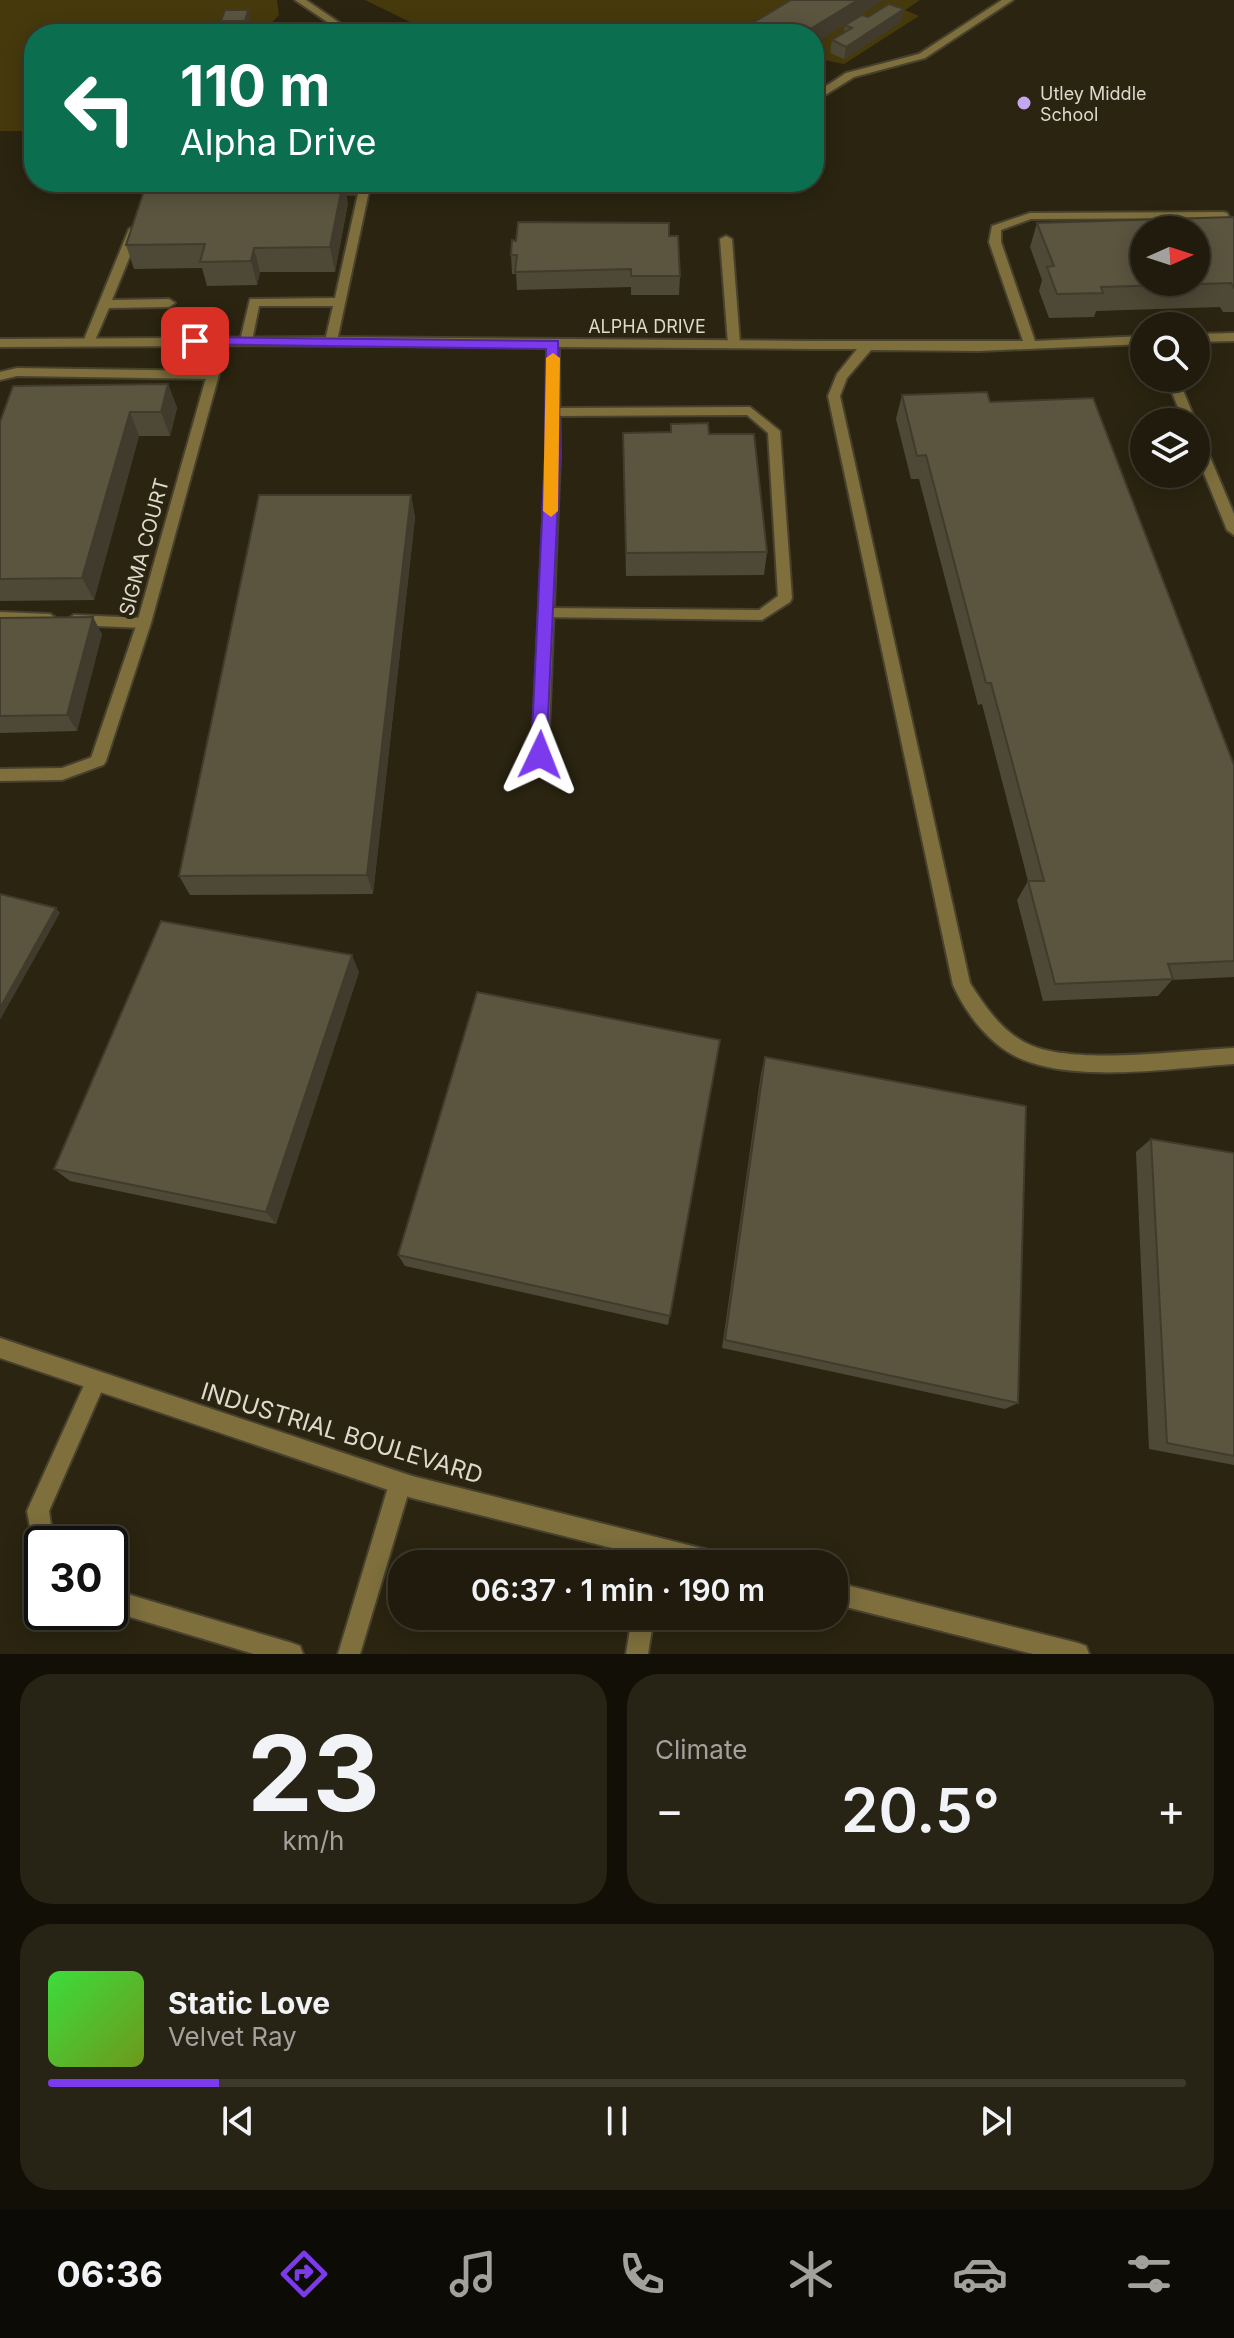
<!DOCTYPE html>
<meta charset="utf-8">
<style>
:root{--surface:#201b0c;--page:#282415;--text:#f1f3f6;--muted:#a2a19d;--line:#3d392d;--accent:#7c3aed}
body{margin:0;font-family:Inter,sans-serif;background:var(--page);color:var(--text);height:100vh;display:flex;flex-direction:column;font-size:30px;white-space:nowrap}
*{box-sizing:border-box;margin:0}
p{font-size:26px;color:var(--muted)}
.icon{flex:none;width:44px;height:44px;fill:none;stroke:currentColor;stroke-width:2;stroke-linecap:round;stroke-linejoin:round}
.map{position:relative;height:1654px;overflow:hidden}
.details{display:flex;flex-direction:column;gap:20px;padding:20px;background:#120f07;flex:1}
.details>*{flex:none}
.guide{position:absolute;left:24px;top:24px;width:800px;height:168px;border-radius:32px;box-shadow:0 4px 20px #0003,0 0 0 2px var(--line);background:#0b6e4f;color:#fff;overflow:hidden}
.needle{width:52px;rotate:87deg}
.fabs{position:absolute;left:1130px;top:216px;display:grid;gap:16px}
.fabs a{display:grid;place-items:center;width:80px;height:80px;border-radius:50%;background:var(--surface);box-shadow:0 4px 20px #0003,0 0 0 2px var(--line);font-size:40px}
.speed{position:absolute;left:24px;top:1526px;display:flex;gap:16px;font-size:40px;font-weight:700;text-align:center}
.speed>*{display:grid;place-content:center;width:104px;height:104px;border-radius:50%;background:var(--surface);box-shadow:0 4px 20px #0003,0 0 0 2px var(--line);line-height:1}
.speed .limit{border:4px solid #111;border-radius:12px;background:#fff;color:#111}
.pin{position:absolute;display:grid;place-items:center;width:68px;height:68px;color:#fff;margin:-34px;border-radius:16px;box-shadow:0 4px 12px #0006}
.me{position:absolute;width:88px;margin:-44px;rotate:2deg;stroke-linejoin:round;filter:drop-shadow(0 0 6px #0008)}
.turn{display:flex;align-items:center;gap:28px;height:168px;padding:0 24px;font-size:36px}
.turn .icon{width:104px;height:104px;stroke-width:2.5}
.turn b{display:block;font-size:56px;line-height:68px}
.big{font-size:60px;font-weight:600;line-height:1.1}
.details .card{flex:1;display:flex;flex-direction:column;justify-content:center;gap:12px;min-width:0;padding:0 28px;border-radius:32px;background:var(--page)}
.details .dial{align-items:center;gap:0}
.dial b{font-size:104px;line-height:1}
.song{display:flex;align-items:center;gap:24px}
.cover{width:96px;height:96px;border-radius:12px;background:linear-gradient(135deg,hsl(120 70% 55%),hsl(80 70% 35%))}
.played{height:8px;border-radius:4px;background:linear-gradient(90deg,var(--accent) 15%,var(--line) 15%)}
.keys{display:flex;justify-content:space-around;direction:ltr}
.heat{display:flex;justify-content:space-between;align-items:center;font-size:44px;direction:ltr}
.details .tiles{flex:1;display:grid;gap:20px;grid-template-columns:1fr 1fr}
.card:last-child{grid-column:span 2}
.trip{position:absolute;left:388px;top:1550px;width:460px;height:80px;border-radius:32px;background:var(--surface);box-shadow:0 4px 20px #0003,0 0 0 2px var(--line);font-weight:600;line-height:80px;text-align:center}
.tabs{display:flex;height:128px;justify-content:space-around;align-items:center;background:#0d0b05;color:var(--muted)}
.tabs .icon{width:56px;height:56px}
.tabs .current{color:var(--accent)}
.tabs b{font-size:36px;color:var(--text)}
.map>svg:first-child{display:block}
</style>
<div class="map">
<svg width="1234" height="1654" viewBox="0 0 1234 1654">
<rect width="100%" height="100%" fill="#2a2410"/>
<g fill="#46390c">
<path d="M0,0H277L279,15L261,34H34V131H0Z"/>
<path d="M365,0H920L905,10L919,16L844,64L824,60L814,66V34H420L414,24Z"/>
</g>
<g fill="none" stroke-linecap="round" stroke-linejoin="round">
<defs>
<g id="service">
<path d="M295,0H306L356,34H345Z"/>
<path d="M1002,0H1013L925,58L854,77L814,102V94L846,73L919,54Z"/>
<path d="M323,187L364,188L369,191L337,341L331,345L325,341L333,306H259L252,341L250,344H242L240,341L250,299L335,298L358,194L319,192L318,190Z"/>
<path d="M1223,212L1227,213L1234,226V240L1228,237L1219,218L1031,219L1001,230V242L1035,341L1144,336V344L979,351L871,350L847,378L840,396L970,983C984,1005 1000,1029 1024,1042C1068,1067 1182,1050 1234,1048V1064C1172,1068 1068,1085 1013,1055C987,1041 965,1012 953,985L828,396L837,374L857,349H814L808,345L814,341H1023L989,242L992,226L1030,213Z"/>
<path d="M135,226L141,229L112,300L169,299L175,303L169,307L109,308L93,345H85L83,342L129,229Z"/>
<path d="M726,236L732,239L740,344L734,348L728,344L720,239Z"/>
<path d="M1234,333V341L1196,342V334Z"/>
<path d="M17,368L212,371L218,375L212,379L17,376L0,380V372Z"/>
<path d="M1166,378H1178L1196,422V423L1184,422Z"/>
<path d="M750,407L780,431L792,598L790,602L762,620L541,617L539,613L546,608L759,610L778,596L768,433L747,415L553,416L547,412L553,408Z"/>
<path d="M1196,434L1202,438L1234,514V535L1227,530L1196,454Z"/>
<path d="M0,612L50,614L57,619L50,624L0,622Z"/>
<path d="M74,615L144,618L151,623L144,628L74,625L67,620Z"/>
<path d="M98,755L103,757L106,761L103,765L62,780L0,781V769L62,768Z"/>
<path d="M96,1371L103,1374L106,1381L49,1511L54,1544H42V1554L35,1552L27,1511L89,1374Z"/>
<path d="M400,1473L408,1476L411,1484L360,1654H338L389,1484L392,1476Z"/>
<path d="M110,1589L292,1643L300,1646L303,1654H254L110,1611Z"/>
<path d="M632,1616H654L648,1654H626Z"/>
</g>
<path id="minor" d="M326,337L814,341L820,345L814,349L559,347L560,456L548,755L545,759H535L532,755L546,456L547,347L227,345L151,623L106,761L103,765H93L90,761L137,623L215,346L0,347V339Z"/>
<g id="tertiary">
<path d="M0,1338L412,1476L720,1553L728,1556L731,1564H676L412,1498L0,1358Z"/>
<path d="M834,1582L1078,1643L1086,1646L1089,1654H1033L834,1604Z"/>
</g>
</defs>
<use href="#service" stroke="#47412e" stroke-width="4"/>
<use href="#minor" stroke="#47412e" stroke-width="4"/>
<use href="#tertiary" stroke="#47412e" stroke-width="4"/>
<use href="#service" fill="#7e6f3d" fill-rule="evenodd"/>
<use href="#minor" fill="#7e6f3d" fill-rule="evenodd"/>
<use href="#tertiary" fill="#7e6f3d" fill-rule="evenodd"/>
</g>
<g fill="#4e4836">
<path d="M904,9L901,22L844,59L830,53L832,40L844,33L845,25L868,17Z"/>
<path d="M250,16L247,27H223L221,21Z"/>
<path d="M348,203L335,272H260L257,285L207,286L202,268L134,269L126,245Z"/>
<path d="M1234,217V312H1223L1220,307L1096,311L1094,317L1049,318L1039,291L1042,280L1030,247L1037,223Z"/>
<path d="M669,236L680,276L679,295H631V287L517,290L516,274H512L511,255Z"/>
<path d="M168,384L177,408L170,436H139L94,600L0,601V422Z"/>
<path d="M902,395L990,402L1234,765V977L1172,980L1158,996L1043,1001L1017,900L1028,881L982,704L978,705L919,479H911L896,419Z"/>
<path d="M671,424L709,434L767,552L764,575L626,576L623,433L670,432Z"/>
<path d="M411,495L415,518L373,894L190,895L179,876Z"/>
<path d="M0,618L102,634L77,731L0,733Z"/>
<path d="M359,972L276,1224L70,1181L54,1169Z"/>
<path d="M720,1040L668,1325L405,1266L398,1255Z"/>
<path d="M765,1057L1018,1403L1005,1409L722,1348L761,1073Z"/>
<path d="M1151,1139L1234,1153V1465L1149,1449L1136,1152Z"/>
</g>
<g fill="#403b2c">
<path d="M858,0H884L814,44V34H802Z"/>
<path d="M904,9L901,22L844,59L846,47Z"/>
<path d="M248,10L250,16L247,27L245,21Z"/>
<path d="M343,182H344L348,203L335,272L330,247Z"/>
<path d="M254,248L260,272L257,285L251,261Z"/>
<path d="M168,384L177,408L170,436L161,412Z"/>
<path d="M130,412L139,436L94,600L82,578Z"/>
<path d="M411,495L415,518L373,894L367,875Z"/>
<path d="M93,617L102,634L77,731L67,715Z"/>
<path d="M56,908L60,913L0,1020V1008Z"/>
<path d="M352,955L359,972L276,1224L266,1212Z"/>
</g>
<g fill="#5b543f" stroke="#403b2c" stroke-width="2" fill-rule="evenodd">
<path d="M791,0H858L802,34H734Z"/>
<path d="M889,4L904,9L846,47L832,40L852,28L845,25L862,15L868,17Z"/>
<path d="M225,10H248L245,21H221Z"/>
<path d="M147,182H343L330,247L254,248L251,261L200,262L205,244L126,245Z"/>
<path d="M1234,217V288L1231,283L1101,287L1103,293L1057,294L1047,267L1054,266L1037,223ZM1144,230H1196V282H1144Z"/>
<path d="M518,222L669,223V236H678L680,276H631V269L515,272L517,255H511L512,240L516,241Z"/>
<path d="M168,384L161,412H130L82,578L0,579V422L13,386Z"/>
<path d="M987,392L990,402L1093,398L1234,765V961L1168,964L1173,979L1055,984L1028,881H1044L991,683H986L926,455L917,456L902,395Z"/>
<path d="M708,423L709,434H754L767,552L626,553L623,433L671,432V424Z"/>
<path d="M259,495H411L367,875L179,876Z"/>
<path d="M93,617L67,715L0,716V618Z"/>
<path d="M0,894L56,908L0,1008Z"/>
<path d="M161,921L352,955L266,1212L54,1169Z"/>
<path d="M477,992L720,1040L670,1316L398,1255Z"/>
<path d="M765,1057L1026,1106L1018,1403L725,1340Z"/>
<path d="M1151,1139L1234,1153V1456L1167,1443Z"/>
</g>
<path fill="#7c3aed" stroke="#51269a" stroke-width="2" d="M195,337L558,341L560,456L546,760H534L531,755L545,456L546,349L190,344V338Z"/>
<path fill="#f59e0b" d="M553,353L560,358L558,511L551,517L543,511L546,358Z"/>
<circle fill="#c5a7f1" stroke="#2a2410" stroke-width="3" cx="1024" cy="103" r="8"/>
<g text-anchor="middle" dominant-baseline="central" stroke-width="8" stroke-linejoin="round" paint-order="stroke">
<g font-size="18" fill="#ddd9cc" stroke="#2a2410" text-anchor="start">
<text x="1040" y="93">Utley Middle<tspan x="1040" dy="21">School</tspan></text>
</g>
<g font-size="18" fill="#ddd9cc" stroke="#2a2410">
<text x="647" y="326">ALPHA DRIVE</text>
</g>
<g font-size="20" fill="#ddd9cc" stroke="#2a2410">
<text transform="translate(144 547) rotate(-75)">SIGMA COURT</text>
</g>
<g font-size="24" fill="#ddd9cc" stroke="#2a2410">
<text transform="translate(342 1433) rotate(17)">INDUSTRIAL BOULEVARD</text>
</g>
</g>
</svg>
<div class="fabs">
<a><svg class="needle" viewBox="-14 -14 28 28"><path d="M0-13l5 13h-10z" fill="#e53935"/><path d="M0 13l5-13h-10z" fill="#a2a19d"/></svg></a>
<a><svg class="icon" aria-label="search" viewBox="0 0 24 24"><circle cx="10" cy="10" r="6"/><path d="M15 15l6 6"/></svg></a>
<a><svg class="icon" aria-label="layers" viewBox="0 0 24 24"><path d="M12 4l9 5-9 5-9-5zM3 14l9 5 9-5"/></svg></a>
</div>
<div class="speed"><div class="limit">30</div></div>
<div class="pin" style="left:195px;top:341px;background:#d93025"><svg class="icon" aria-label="arrive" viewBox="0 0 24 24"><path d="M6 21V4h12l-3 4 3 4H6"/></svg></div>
<svg class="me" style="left:540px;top:755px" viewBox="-20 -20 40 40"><path d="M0-17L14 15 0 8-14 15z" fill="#7c3aed" stroke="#fff" stroke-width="4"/></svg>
<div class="trip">06:37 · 1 min · 190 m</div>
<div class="guide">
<div class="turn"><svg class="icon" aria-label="left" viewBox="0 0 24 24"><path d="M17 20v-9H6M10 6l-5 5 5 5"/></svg><div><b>110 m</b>Alpha Drive</div></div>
</div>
</div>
<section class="details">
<div class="tiles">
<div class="card dial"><b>23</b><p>km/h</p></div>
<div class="card"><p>Climate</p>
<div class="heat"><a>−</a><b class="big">20.5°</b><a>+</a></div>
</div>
<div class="card">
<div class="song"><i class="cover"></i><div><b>Static Love</b><p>Velvet Ray</p></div></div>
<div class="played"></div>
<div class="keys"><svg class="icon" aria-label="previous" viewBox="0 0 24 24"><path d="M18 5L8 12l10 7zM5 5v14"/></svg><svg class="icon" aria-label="pause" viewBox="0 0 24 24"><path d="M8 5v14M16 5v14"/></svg><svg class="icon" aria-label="next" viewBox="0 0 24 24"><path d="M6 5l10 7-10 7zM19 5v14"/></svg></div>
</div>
</div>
</section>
<nav class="tabs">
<b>06:36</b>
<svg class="icon current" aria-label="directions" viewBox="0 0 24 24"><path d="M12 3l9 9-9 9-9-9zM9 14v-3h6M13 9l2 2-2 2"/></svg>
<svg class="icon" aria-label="music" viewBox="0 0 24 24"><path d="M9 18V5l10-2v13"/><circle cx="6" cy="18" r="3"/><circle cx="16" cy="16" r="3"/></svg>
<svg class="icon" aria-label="phone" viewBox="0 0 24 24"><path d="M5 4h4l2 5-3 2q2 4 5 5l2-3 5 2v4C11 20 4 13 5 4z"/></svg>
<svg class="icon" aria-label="climate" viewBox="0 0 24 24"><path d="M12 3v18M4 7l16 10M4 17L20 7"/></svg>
<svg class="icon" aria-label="car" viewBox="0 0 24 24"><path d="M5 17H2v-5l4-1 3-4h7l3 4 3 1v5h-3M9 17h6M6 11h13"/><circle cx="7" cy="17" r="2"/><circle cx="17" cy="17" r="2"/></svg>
<svg class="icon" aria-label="filters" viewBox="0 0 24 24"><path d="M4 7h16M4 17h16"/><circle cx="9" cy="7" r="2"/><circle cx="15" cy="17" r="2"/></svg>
</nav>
